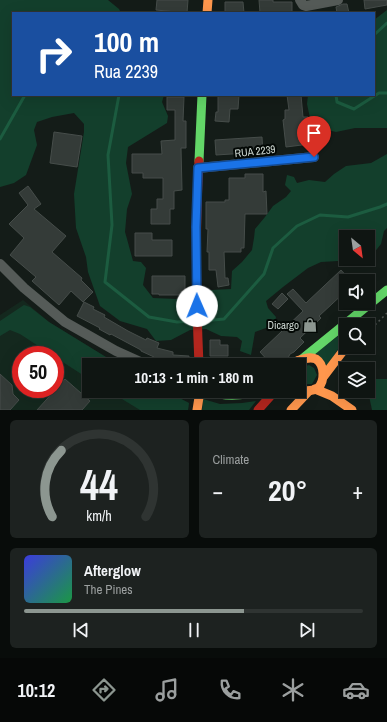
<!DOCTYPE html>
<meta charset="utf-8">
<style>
:root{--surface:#0f1512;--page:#1d2220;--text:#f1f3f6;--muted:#9b9f9f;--line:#2f3432;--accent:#8c9690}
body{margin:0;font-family:"Archivo Narrow",sans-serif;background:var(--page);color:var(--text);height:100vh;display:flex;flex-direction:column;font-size:15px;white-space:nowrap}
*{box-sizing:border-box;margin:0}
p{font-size:13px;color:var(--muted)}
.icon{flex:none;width:22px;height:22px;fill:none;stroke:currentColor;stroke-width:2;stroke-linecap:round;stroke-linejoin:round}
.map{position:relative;height:410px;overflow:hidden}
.details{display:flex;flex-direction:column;gap:10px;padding:10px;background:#080c0a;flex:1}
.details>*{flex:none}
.hud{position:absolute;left:12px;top:12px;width:363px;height:84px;border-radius:0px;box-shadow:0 4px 16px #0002,0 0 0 1px var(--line);background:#1a4fa0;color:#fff;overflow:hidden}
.needle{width:26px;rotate:151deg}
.controls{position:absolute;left:339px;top:230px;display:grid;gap:8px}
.controls a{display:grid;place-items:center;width:36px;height:36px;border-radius:0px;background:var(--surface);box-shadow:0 4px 16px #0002,0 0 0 1px var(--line);font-size:20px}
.speed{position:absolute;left:12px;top:346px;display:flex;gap:8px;font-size:20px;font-weight:700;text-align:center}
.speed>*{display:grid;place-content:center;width:52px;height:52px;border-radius:50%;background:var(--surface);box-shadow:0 4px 16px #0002,0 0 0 1px var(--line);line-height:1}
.speed .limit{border:6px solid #d22;background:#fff;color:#111}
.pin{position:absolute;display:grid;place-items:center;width:34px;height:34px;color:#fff;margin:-41px -17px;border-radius:50% 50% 50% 0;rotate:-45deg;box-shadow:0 0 4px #0007}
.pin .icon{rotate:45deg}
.me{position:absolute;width:44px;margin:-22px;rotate:359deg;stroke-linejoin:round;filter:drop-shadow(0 0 3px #0008)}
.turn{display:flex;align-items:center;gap:14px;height:84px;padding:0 16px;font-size:18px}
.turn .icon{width:52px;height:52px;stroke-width:2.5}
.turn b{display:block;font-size:28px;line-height:34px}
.big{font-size:30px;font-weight:700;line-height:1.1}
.details .widget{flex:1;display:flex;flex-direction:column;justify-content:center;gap:6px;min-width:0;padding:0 14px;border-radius:6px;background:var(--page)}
.details .dial{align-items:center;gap:0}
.dial svg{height:104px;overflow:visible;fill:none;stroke:var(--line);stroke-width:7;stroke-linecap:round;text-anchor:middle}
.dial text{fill:var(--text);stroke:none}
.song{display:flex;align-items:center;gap:12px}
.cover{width:48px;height:48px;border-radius:6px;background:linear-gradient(135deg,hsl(240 70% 55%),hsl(140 70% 35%))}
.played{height:4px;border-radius:2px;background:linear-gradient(90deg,var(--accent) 65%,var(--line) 65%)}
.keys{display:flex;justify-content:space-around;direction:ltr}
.heat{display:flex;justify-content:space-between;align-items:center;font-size:22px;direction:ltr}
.details .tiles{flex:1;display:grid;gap:10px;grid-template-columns:1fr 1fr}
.widget:last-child{grid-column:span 2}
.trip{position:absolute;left:82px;top:358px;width:224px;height:40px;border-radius:0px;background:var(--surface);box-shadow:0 4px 16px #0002,0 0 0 1px var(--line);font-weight:700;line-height:40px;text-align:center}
.tabs{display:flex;height:64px;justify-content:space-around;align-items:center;background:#060807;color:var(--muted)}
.tabs .icon{width:28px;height:28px}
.tabs .active{color:var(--accent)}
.tabs b{font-size:18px;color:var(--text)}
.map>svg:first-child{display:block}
</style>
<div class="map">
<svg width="387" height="410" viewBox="0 0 387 410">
<rect width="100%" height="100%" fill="#141c18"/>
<path fill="#14281e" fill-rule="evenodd" d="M23,300L49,322L119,365H89V391H166L189,403L188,410H0V315ZM21,355H55V389H21Z"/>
<g fill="#133f2c">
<path d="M0,0H108L119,9L121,13H13V95H164L162,102L168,116L167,123L128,147L126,163L132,194L127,209L125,232L127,239L133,261L141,262L146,268L143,285L153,298L177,299L211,290L231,289L232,271L242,262L252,250L254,238L255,229L265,217L273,206L286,197L291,191L285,185L287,175L294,177L297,183L309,180L325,182L334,174L346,166L371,163L387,154V228L384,231L381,244L373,254H368V237H346V259H358L338,261L321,262L308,268L283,287L266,301L268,308L276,317L274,325L255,332L251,355L240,351L242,341L237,337L221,336L206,329L190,330L171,340L156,341L147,329L120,321L100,306L88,272L86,257L76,228L74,194L84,132V124L74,113L52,117L37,122L34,130L37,145L26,175L14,183L0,187Z"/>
<path d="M387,10V128H355L336,132L319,128L310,118L307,104L308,95H374V20Z"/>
<path d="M24,305L30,307L49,322L119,365H89V379L55,357V355H52L20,334L10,330L0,336V321Z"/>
<path d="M346,330V337L327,366L316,353Z"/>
<path d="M309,365L314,368L317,375L312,384H301L299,382V368Z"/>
<path d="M371,379H387V410H372L368,391Z"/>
<path d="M109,391H166L189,403L188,410H140Z"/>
<path d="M203,399L220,404L242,403L256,401L249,410H202Z"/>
</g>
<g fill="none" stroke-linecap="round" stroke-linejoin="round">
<g stroke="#1c5c40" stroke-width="3">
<path d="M374,35L387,23"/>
<path d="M119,95L108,155L112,225L105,282L149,317L177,322L192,321"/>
<path d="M336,95L337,102L354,109L379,93H387"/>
<path d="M0,139L25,95"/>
<path d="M202,321L224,319L264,274L273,248L297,226L320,215L348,217L380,207L387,204"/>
</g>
</g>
<g fill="#343b38" stroke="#464d4a">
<path d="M157,0H188L187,13L156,10Z"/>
<path d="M259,0H273V2H292V13H260Z"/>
<path d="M364,0H387V5L365,9Z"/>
<path d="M225,2H243L244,13H225Z"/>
<path d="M343,4H347L349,13H337L336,7Z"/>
<path d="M218,95H239L238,109H230L229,122L215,121L216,112H218Z"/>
<path d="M287,95H301L303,117H308L310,144L286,147L283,120L285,119V110H289Z"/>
<path d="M167,97H184L183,121H186V148H181L182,190L174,191V209H170V224H151V209H157V199H163V178H143V173H132V154H162L161,141L175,140V110H167Z"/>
<path d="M54,132L82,136L77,167L50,163Z"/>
<path d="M262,137L263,154L247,155V153L216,155L215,140Z"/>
<path d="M245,174H263V192L266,191L267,214H245L244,248H241V252H224L225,278H228L229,285L218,287L216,270H209V252H207L208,229H206V202H225V200H229V178H245Z"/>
<path d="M28,186L41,204L34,209L66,236L52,252L82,278L81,280L93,292L83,302L71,291L59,305L32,281L36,277L10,255L24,238L9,224L28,205L19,193Z"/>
<path d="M135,233H152V240H172V256H135Z"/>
<path d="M341,270L351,281H346V291L319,316L321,318L300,338L304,342L294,352L290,354L288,358L281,365H272L260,352L303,311L287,294L293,289L306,303Z"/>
<path d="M152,276H185V295H159V294H152Z"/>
<path d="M282,293L288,299L278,309L272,304Z"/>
<path d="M84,302L94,307L93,309L105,315L104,317L128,331L146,340L147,338L159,343L157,348L173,352V355L189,356L188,365H174L175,363L154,358V357L141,351V350L111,334L110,335L99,329L100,328L77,316Z"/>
<path d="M210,340H220V345H228V356H210Z"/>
<path d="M0,374L12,385L13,394L19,400L10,410H0Z"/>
<path d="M65,379L90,401L82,410H37Z"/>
</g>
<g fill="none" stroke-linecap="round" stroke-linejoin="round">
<path stroke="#505552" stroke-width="1.5" stroke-dasharray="2 3" stroke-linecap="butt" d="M368,332L387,313"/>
<g stroke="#555b58" stroke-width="10">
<path d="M300,0L303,5L306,6L338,0"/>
<path d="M198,168L314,157"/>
<path d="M0,264L24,288L65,322L116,351L147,365"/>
</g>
<g stroke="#63d668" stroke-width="9">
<path d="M199,161L202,95"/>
<path d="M302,359L387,290"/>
<path d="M208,391C227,398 244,395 263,391"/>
</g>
<g stroke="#ff974d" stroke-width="9">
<path d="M207,13L208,0"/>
<path d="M297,361C303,359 310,356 316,359C325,365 325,381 318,388C312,392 305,391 299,390"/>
<path d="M324,376L346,347"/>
<path d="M315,389L332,396L352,410"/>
<path d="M197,410L200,391"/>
<path d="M291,410L308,392"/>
</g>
<g stroke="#b3261e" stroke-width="9">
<path d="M199,161C195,229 196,297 199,365"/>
<path d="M258,410L275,391"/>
</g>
</g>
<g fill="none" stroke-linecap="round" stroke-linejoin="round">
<defs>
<path id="route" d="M197,306L196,227L198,168L314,157"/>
</defs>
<use href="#route" stroke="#114b97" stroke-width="10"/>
<use href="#route" stroke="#1a73e8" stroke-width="7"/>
</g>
<defs>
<symbol id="shop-bare" viewBox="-9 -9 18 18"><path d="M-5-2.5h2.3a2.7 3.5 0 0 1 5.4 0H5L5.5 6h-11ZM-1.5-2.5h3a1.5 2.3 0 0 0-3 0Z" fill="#8c9690" stroke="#030805" stroke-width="2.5" paint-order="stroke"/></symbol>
</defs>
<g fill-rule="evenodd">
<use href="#shop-bare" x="300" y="315" width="20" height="20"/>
</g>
<g text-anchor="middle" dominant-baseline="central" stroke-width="4" stroke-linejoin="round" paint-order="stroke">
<g font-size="11" fill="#cdd7d1" stroke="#030805">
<text transform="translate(255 151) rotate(-6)">RUA 2239</text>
</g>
<g font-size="11" fill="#cdd7d1" stroke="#030805" text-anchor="end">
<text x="299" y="325">Dicargo</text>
</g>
</g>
</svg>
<div class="controls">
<a><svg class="needle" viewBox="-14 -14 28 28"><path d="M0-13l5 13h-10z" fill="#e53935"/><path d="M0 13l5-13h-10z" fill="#9b9f9f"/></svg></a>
<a><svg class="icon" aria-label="sound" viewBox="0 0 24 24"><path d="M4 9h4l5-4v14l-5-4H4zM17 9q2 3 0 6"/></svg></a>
<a><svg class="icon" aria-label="search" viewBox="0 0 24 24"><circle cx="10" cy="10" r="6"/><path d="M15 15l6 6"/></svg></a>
<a><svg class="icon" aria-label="layers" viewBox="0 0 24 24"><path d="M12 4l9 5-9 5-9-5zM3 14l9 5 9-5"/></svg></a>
</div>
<div class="speed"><div class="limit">50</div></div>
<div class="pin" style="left:314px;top:157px;background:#d93025"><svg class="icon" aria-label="arrive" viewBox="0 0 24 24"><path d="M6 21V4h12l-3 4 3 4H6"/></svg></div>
<svg class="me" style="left:197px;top:306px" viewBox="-20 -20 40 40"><circle r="19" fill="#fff"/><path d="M0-13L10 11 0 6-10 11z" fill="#1a73e8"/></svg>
<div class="trip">10:13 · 1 min · 180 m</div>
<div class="hud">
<div class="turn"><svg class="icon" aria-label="right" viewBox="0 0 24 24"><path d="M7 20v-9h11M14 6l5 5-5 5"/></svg><div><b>100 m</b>Rua 2239</div></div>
</div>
</div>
<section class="details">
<div class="tiles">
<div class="widget dial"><svg viewBox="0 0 100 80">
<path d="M14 69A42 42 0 1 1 86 69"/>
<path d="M14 69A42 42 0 0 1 21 18" stroke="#8c9690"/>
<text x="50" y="56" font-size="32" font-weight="700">44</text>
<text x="50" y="72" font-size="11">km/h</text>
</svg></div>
<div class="widget"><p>Climate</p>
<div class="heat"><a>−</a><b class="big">20°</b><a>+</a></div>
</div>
<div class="widget">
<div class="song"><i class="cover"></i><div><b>Afterglow</b><p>The Pines</p></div></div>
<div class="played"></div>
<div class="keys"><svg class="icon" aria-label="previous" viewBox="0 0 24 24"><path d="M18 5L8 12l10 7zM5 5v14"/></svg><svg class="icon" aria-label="pause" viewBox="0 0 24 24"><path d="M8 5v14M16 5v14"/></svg><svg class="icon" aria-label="next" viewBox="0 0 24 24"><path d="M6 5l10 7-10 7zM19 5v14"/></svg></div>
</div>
</div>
</section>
<nav class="tabs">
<b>10:12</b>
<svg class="icon active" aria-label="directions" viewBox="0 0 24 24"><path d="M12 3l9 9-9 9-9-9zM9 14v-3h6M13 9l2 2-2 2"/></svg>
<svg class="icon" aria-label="music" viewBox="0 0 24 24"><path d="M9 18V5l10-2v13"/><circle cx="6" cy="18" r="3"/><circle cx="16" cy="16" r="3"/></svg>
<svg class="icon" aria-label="phone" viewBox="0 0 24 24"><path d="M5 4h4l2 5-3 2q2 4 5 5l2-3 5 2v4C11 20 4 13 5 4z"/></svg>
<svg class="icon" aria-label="climate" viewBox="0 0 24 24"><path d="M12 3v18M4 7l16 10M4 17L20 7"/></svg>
<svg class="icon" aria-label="car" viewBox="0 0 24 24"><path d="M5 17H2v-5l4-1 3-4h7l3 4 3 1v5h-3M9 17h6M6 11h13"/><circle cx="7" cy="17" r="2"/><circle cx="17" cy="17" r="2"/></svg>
</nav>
